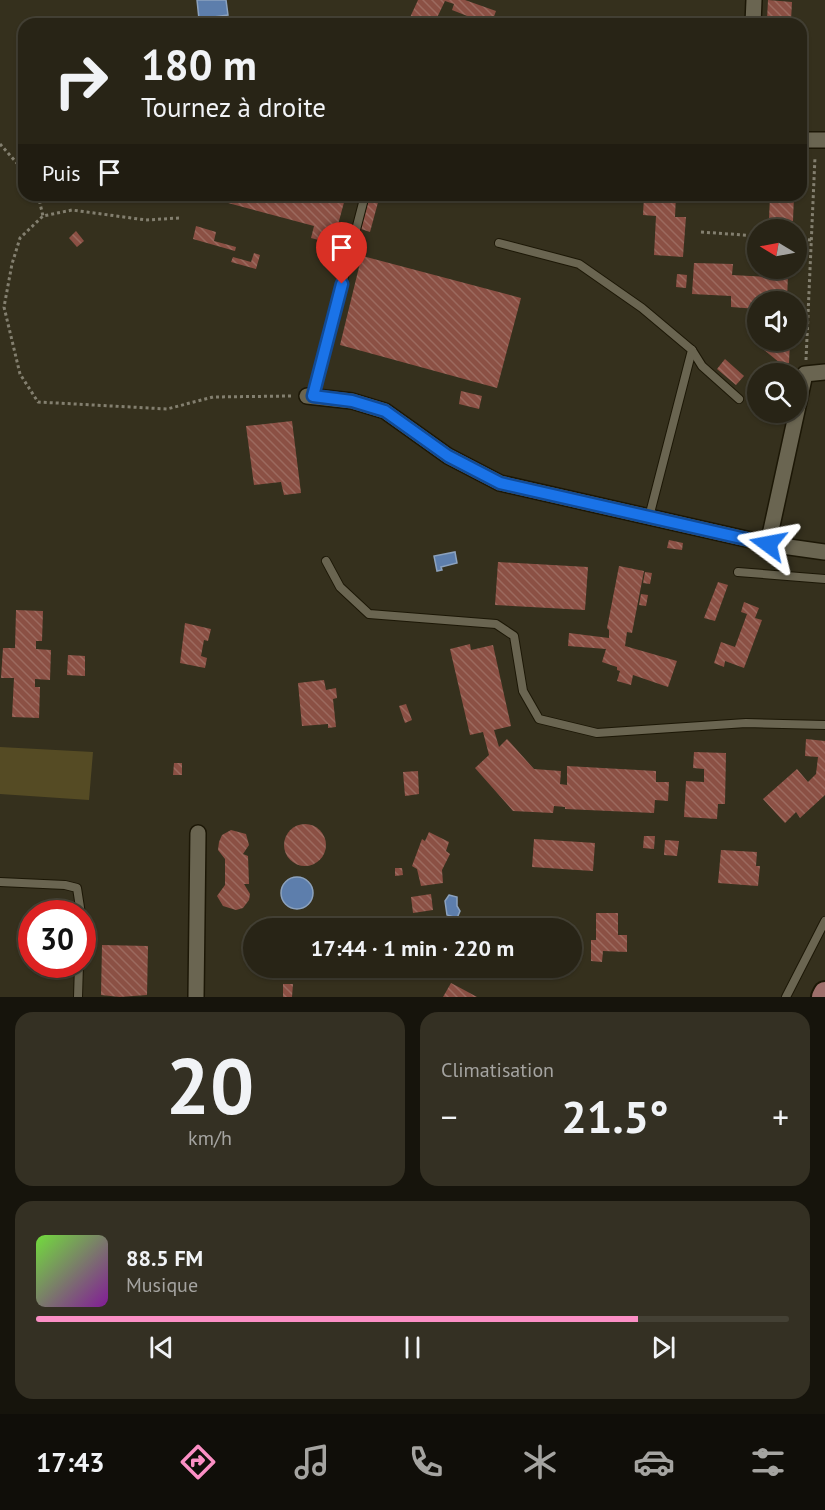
<!DOCTYPE html>
<html lang="fr">
<meta charset="utf-8">
<style>
:root{--surface:#282416;--page:#343023;--text:#f1f3f6;--muted:#a5a4a1;--line:#444135;--accent:#fb8fc5}
body{margin:0;font-family:"PT Sans",sans-serif;background:var(--page);color:var(--text);height:100vh;display:flex;flex-direction:column;font-size:22px;white-space:nowrap}
*{box-sizing:border-box;margin:0}
p{font-size:20px;color:var(--muted)}
.icon{flex:none;width:33px;height:33px;fill:none;stroke:currentColor;stroke-width:2;stroke-linecap:round;stroke-linejoin:round}
.map{position:relative;height:997px;overflow:hidden}
.sheet{display:flex;flex-direction:column;gap:15px;padding:15px;background:#16140c;flex:1}
.sheet>*{flex:none}
.banner{position:absolute;left:18px;top:18px;width:789px;height:183px;border-radius:18px;box-shadow:0 2px 4px #0004,0 0 0 2px var(--line);background:#282416;color:var(--text);overflow:hidden}
.needle{width:39px;rotate:280deg}
.fabs{position:absolute;left:747px;top:219px;display:grid;gap:12px}
.fabs a{display:grid;place-items:center;width:60px;height:60px;border-radius:50%;background:var(--surface);box-shadow:0 2px 4px #0004,0 0 0 2px var(--line);font-size:30px}
.speed{position:absolute;left:18px;top:900px;display:flex;gap:12px;font-size:30px;font-weight:700;text-align:center}
.speed>*{display:grid;place-content:center;width:78px;height:78px;border-radius:50%;background:var(--surface);box-shadow:0 2px 4px #0004,0 0 0 2px var(--line);line-height:1}
.speed .limit{border:9px solid #d22;background:#fff;color:#111}
.pin{position:absolute;display:grid;place-items:center;width:51px;height:51px;color:#fff;margin:-62px -26px;border-radius:50% 50% 50% 0;rotate:-45deg;box-shadow:0 0 6px #0007}
.pin .icon{rotate:45deg}
.me{position:absolute;width:66px;margin:-33px;rotate:283deg;stroke-linejoin:round;filter:drop-shadow(0 0 4px #0008)}
.turn{display:flex;align-items:center;gap:21px;height:126px;padding:0 24px;font-size:27px}
.turn .icon{width:78px;height:78px;stroke-width:2.5}
.turn b{display:block;font-size:42px;line-height:51px}
.then{display:flex;align-items:center;height:57px;padding:0 24px;background:#0003;gap:12px;font-size:22px}
.big{font-size:45px;font-weight:800;line-height:1.1}
.sheet .tile{flex:1;display:flex;flex-direction:column;justify-content:center;gap:9px;min-width:0;padding:0 21px;border-radius:18px;background:var(--page)}
.sheet .dial{align-items:center;gap:0}
.dial b{font-size:78px;line-height:1}
.song{display:flex;align-items:center;gap:18px}
.cover{width:72px;height:72px;border-radius:9px;background:linear-gradient(135deg,hsl(100 70% 55%),hsl(290 70% 35%))}
.played{height:6px;border-radius:3px;background:linear-gradient(90deg,var(--accent) 80%,var(--line) 80%)}
.keys{display:flex;justify-content:space-around;direction:ltr}
.heat{display:flex;justify-content:space-between;align-items:center;font-size:33px;direction:ltr}
.sheet .tiles{flex:1;display:grid;gap:15px;grid-template-columns:1fr 1fr}
.tile:last-child{grid-column:span 2}
.trip{position:absolute;left:243px;top:918px;width:339px;height:60px;border-radius:30px;background:var(--surface);box-shadow:0 2px 4px #0004,0 0 0 2px var(--line);font-weight:800;line-height:60px;text-align:center}
.tab-bar{display:flex;height:96px;justify-content:space-around;align-items:center;background:#100e09;color:var(--muted)}
.tab-bar .icon{width:42px;height:42px}
.tab-bar .active{color:var(--accent)}
.tab-bar b{font-size:27px;color:var(--text)}
.map>svg:first-child{display:block}
</style>
<div class="map">
<svg width="825" height="997" viewBox="0 0 825 997">
<defs>
<pattern id="building-back-hatch" width="6" height="6" patternUnits="userSpaceOnUse" patternTransform="scale(1.5)"><rect width="6" height="6" fill="#8b5044"/><path d="M-1 5l2 2M0 0l6 6M5-1l2 2" fill="none" stroke="#9c6a5f"/></pattern>
</defs>
<rect width="100%" height="100%" fill="#35301d"/>
<path fill="#554b24" d="M0,747L93,752L89,800L0,794Z"/>
<g fill="#5d7eac" stroke="#8ca2be" stroke-width="1.5">
<path d="M197,0H226L228,15L199,19Z"/>
<path d="M455,552L457,563L441,567L442,570L437,571L434,556Z"/>
<circle cx="297" cy="893" r="16"/>
<path d="M449,895L457,897V906L460,911L457,918L447,915L445,901Z"/>
</g>
<g fill="url(#building-back-hatch)">
<path d="M418,0H465L496,11L492,22L477,17L475,19L452,10L454,4L445,1L434,24H407Z"/>
<path d="M768,0L792,2L791,21L769,24L770,20H767Z"/>
<path d="M302,195L318,199L319,195H346L336,232L341,234L338,245L311,238L314,226L202,196Z"/>
<path d="M370,195H380L370,232L361,229Z"/>
<path d="M644,195H676L675,217H686L683,257L654,255L656,216L643,215Z"/>
<path d="M725,195H765L764,202L725,200Z"/>
<path d="M770,195H794L793,221L769,220Z"/>
<path d="M196,226L216,232L214,241L236,247L235,251L193,239Z"/>
<path d="M76,231L84,241L77,247L69,238Z"/>
<path d="M254,253L260,255L256,269L231,262L233,257L251,262Z"/>
<path d="M355,254L521,298L497,388L340,345L360,263L353,261Z"/>
<path d="M694,263L733,264L732,275L771,277V272L788,273L787,302H758V309L731,307V296L692,294Z"/>
<path d="M677,274L687,275L686,288L676,287Z"/>
<path d="M763,340H790L789,363H780L763,349Z"/>
<path d="M725,359L744,376L736,385L717,369Z"/>
<path d="M461,391L482,396L479,409L459,404Z"/>
<path d="M292,421L301,493L284,495L281,482L254,485L246,426Z"/>
<path d="M669,540L683,543L682,550L667,548Z"/>
<path d="M498,562L588,567L585,610L495,605Z"/>
<path d="M619,566L644,571L632,633L627,632L625,646L677,661L668,687L633,675L631,685L617,681L620,671L617,670V667L602,662L606,649L568,646L569,633L609,638V630L607,628Z"/>
<path d="M645,572L652,573L650,584L643,583Z"/>
<path d="M718,582L728,585L715,621L704,618Z"/>
<path d="M641,594L648,595L646,606L639,605Z"/>
<path d="M744,602L759,608L755,618L762,620L744,668L725,661L724,667L714,663L721,642L735,647L747,614L741,612Z"/>
<path d="M16,610L43,611L42,641H36V649L51,650L50,680L35,679V687H40L39,718L12,717L14,678H1L3,648H15Z"/>
<path d="M185,623L211,629L208,641L204,640L201,656L207,658L205,668L180,663Z"/>
<path d="M470,644L471,650L493,645L511,726L494,730L499,747L507,739L534,769L561,771L560,784L567,785V766L656,771V782H669L668,801L655,800L654,813L565,809V807L554,806L553,813L513,811L475,768L489,755L483,732L470,735L450,649Z"/>
<path d="M68,655L85,656V676L67,675Z"/>
<path d="M324,680L326,690L336,688L337,698L333,699L336,727L328,728V724L302,726L298,683Z"/>
<path d="M406,704L412,720L405,723L399,706Z"/>
<path d="M806,739L825,741V795L800,818L796,812L785,823L763,799L797,769L808,782L816,774L818,757L805,756Z"/>
<path d="M694,752L726,753L725,804H718L717,819L684,817L686,781L704,782V769L693,768Z"/>
<path d="M174,763H182V775H173Z"/>
<path d="M418,771L419,794L405,796L403,772Z"/>
<circle cx="305" cy="845" r="21"/>
<path d="M231,830L246,834L249,845L243,854L248,856L249,884H244L250,894L249,900L243,908L236,910L223,906L217,896L225,885V859L218,850L219,842L222,835Z"/>
<path d="M429,832L449,842L446,851L450,854L442,870L443,883L421,886L417,869L412,866L422,839L425,841Z"/>
<path d="M644,836H655L654,849L643,848Z"/>
<path d="M534,839L595,843L593,871L532,867Z"/>
<path d="M665,840L679,841L677,856L664,855Z"/>
<path d="M721,850L757,852L756,866H760L758,886L718,883Z"/>
<path d="M395,868H402L403,875L395,876Z"/>
<path d="M431,894L433,910L413,913L411,897Z"/>
<path d="M596,913H618V935H627V952L603,951L602,962L591,961V940H596Z"/>
<path d="M102,945L148,946L147,995L120,997L101,995Z"/>
<rect x="55" y="964" width="21" height="6"/>
<path d="M451,983L466,991L477,997H443Z"/>
<path d="M283,984H293L292,997H283Z"/>
</g>
<g fill="none" stroke-linecap="round" stroke-linejoin="round">
<defs>
<g id="lane">
<path d="M499,243L579,264L642,308L692,350L649,517"/>
<path d="M692,350L702,366L739,399"/>
<path d="M313,396L365,195"/>
<path d="M326,561L340,587L369,614L496,624L514,636L523,691L539,719L597,733L746,723L825,725"/>
<path d="M738,572L825,579"/>
<path d="M0,882L65,885L77,888L81,914"/>
<path d="M78,997L79,964"/>
<path d="M786,997L825,921"/>
</g>
<g id="street">
<path d="M753,24L754,0"/>
<path d="M801,140H825"/>
<path d="M307,396L352,401L385,411L448,456L500,483L768,544L825,552"/>
<path d="M768,544L805,374L825,372"/>
<path d="M196,997L198,833"/>
</g>
<path id="primary" d="M823,997L825,993"/>
</defs>
<use href="#lane" stroke="#1c1706" stroke-width="10"/>
<use href="#street" stroke="#1c1706" stroke-width="18"/>
<use href="#primary" stroke="#1c1706" stroke-width="26"/>
<g stroke="#837f6f" stroke-width="3" stroke-dasharray="3 3" stroke-linecap="butt">
<path d="M0,144L24,171"/>
<path d="M38,195L43,216"/>
<path d="M179,218L146,220L72,210L43,216L20,238L12,264L4,307L20,374L38,402L167,409L213,397L291,396"/>
<path d="M701,232L758,236"/>
<path d="M796,239L812,240"/>
<path d="M806,360L815,157"/>
</g>
<use href="#lane" stroke="#6a6551" stroke-width="8"/>
<use href="#street" stroke="#6a6551" stroke-width="15"/>
<use href="#primary" stroke="#9e6f6b" stroke-width="22"/>
</g>
<g fill="none" stroke-linecap="round" stroke-linejoin="round">
<defs>
<path id="route" d="M342,284L313,396L352,401L385,411L448,456L500,483L768,544"/>
</defs>
<use href="#route" stroke="#114b97" stroke-width="15"/>
<use href="#route" stroke="#1a73e8" stroke-width="10"/>
</g>
</svg>
<div class="fabs">
<a><svg class="needle" viewBox="-14 -14 28 28"><path d="M0-13l5 13h-10z" fill="#e53935"/><path d="M0 13l5-13h-10z" fill="#a5a4a1"/></svg></a>
<a><svg class="icon" aria-label="sound" viewBox="0 0 24 24"><path d="M4 9h4l5-4v14l-5-4H4zM17 9q2 3 0 6"/></svg></a>
<a><svg class="icon" aria-label="search" viewBox="0 0 24 24"><circle cx="10" cy="10" r="6"/><path d="M15 15l6 6"/></svg></a>
</div>
<div class="speed"><div class="limit">30</div></div>
<div class="pin" style="left:342px;top:284px;background:#d93025"><svg class="icon" aria-label="arrive" viewBox="0 0 24 24"><path d="M6 21V4h12l-3 4 3 4H6"/></svg></div>
<svg class="me" style="left:768px;top:544px" viewBox="-20 -20 40 40"><path d="M0-17L14 15 0 8-14 15z" fill="#1a73e8" stroke="#fff" stroke-width="4"/></svg>
<div class="trip">17:44 · 1 min · 220 m</div>
<div class="banner">
<div class="turn"><svg class="icon" aria-label="right" viewBox="0 0 24 24"><path d="M7 20v-9h11M14 6l5 5-5 5"/></svg><div><b>180 m</b>Tournez à droite</div></div>
<div class="then">Puis<svg class="icon" aria-label="arrive" viewBox="0 0 24 24"><path d="M6 21V4h12l-3 4 3 4H6"/></svg></div>
</div>
</div>
<section class="sheet">
<div class="tiles">
<div class="tile dial"><b>20</b><p>km/h</p></div>
<div class="tile"><p>Climatisation</p>
<div class="heat"><a>−</a><b class="big">21.5°</b><a>+</a></div>
</div>
<div class="tile">
<div class="song"><i class="cover"></i><div><b>88.5 FM</b><p>Musique</p></div></div>
<div class="played"></div>
<div class="keys"><svg class="icon" aria-label="previous" viewBox="0 0 24 24"><path d="M18 5L8 12l10 7zM5 5v14"/></svg><svg class="icon" aria-label="pause" viewBox="0 0 24 24"><path d="M8 5v14M16 5v14"/></svg><svg class="icon" aria-label="next" viewBox="0 0 24 24"><path d="M6 5l10 7-10 7zM19 5v14"/></svg></div>
</div>
</div>
</section>
<nav class="tab-bar">
<b>17:43</b>
<svg class="icon active" aria-label="directions" viewBox="0 0 24 24"><path d="M12 3l9 9-9 9-9-9zM9 14v-3h6M13 9l2 2-2 2"/></svg>
<svg class="icon" aria-label="music" viewBox="0 0 24 24"><path d="M9 18V5l10-2v13"/><circle cx="6" cy="18" r="3"/><circle cx="16" cy="16" r="3"/></svg>
<svg class="icon" aria-label="phone" viewBox="0 0 24 24"><path d="M5 4h4l2 5-3 2q2 4 5 5l2-3 5 2v4C11 20 4 13 5 4z"/></svg>
<svg class="icon" aria-label="climate" viewBox="0 0 24 24"><path d="M12 3v18M4 7l16 10M4 17L20 7"/></svg>
<svg class="icon" aria-label="car" viewBox="0 0 24 24"><path d="M5 17H2v-5l4-1 3-4h7l3 4 3 1v5h-3M9 17h6M6 11h13"/><circle cx="7" cy="17" r="2"/><circle cx="17" cy="17" r="2"/></svg>
<svg class="icon" aria-label="filters" viewBox="0 0 24 24"><path d="M4 7h16M4 17h16"/><circle cx="9" cy="7" r="2"/><circle cx="15" cy="17" r="2"/></svg>
</nav>
